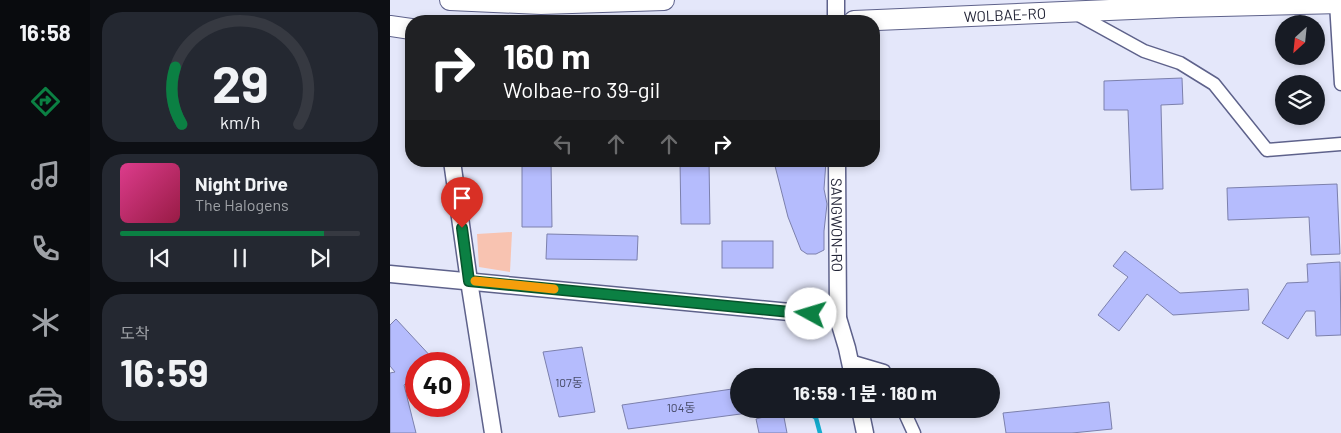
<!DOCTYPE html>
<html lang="ko">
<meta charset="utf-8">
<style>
:root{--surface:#171b24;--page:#242831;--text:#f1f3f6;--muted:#9ea1a6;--line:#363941;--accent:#0b8043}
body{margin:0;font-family:Barlow,"Noto Sans KR",sans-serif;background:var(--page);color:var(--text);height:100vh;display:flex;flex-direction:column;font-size:19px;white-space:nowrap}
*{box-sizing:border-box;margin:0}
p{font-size:16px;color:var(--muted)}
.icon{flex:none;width:28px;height:28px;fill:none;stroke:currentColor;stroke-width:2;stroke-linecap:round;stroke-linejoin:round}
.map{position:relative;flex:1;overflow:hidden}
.drawer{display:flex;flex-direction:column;gap:12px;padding:12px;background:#0d0f14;width:300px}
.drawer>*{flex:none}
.banner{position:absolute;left:15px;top:15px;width:475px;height:152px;border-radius:20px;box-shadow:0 2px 8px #0003;background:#202124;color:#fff;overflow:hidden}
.needle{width:32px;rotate:207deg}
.tools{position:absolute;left:885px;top:15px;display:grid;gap:10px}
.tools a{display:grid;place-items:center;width:50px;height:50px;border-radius:50%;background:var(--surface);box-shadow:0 2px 8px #0003;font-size:25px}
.speed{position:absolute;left:15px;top:352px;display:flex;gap:10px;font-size:25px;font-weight:700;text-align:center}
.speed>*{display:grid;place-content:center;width:65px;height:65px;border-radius:50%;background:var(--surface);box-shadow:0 2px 8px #0003;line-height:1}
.speed .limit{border:8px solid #d22;background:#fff;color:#111}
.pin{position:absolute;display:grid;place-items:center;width:42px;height:42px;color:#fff;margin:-51px -21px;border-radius:50% 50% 50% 0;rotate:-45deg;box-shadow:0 0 5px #0007}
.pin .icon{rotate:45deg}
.me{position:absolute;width:55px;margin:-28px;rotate:276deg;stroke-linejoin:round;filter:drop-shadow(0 0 4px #0008)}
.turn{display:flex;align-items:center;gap:18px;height:105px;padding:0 15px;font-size:22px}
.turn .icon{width:65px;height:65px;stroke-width:2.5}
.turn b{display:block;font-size:35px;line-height:42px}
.lanes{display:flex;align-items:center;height:48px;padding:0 15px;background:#0003;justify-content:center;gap:25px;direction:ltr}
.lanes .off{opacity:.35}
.big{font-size:38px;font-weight:700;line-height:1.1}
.drawer .widget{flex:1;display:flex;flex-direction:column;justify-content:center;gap:8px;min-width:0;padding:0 18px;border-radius:20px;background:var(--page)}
.drawer .dial{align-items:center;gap:0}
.dial svg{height:130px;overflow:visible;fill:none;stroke:var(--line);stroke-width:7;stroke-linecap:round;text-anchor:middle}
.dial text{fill:var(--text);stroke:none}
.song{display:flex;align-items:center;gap:15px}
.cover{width:60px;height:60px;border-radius:8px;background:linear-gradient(135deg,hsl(330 70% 55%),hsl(340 70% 35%))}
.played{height:5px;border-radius:2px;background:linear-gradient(90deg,var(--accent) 85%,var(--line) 85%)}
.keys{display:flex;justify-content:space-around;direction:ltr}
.trip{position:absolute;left:340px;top:368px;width:270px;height:50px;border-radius:25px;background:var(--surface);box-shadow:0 2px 8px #0003;font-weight:700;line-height:50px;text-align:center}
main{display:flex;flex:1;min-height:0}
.menu{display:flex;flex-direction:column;width:90px;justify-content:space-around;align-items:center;background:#090b0e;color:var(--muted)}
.menu .icon{width:35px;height:35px}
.menu .current{color:var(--accent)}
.menu b{font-size:22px;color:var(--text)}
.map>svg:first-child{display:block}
</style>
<main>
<nav class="menu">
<b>16:58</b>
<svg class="icon current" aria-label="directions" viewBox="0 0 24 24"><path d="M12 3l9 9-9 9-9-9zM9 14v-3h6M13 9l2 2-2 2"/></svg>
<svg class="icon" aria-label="music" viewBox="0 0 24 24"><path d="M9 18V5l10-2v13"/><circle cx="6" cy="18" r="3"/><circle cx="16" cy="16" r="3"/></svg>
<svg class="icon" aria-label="phone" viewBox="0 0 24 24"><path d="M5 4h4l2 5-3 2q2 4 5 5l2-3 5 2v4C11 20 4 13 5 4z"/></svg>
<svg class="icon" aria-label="climate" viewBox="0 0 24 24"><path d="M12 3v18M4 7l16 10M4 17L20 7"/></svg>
<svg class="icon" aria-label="car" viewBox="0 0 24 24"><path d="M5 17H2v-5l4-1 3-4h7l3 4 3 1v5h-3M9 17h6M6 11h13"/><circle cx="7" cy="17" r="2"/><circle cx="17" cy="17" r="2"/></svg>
</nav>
<section class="drawer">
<div class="widget dial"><svg viewBox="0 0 100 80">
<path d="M14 69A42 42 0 1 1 86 69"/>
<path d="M14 69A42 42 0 0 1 10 34" stroke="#0b8043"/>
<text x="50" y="56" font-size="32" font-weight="700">29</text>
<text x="50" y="72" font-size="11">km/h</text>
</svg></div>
<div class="widget">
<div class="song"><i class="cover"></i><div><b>Night Drive</b><p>The Halogens</p></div></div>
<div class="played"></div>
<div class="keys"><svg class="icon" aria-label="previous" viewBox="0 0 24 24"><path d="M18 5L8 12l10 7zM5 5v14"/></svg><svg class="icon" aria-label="pause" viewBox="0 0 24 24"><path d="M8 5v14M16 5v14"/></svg><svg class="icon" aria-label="next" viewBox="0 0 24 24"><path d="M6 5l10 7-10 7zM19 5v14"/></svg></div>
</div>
<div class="widget"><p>도착</p><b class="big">16:59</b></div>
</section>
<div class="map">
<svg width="951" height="433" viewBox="0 0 951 433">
<rect width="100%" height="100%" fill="#e4e7fa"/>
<path fill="#f8c3b1" d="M122,232L120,272L89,267L87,234Z"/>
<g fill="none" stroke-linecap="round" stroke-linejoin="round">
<path stroke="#14accf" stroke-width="4.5" d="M413,409L426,418L430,433"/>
</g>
<g fill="#b5bcfd" stroke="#7c80ac">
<path d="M792,78L793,104L771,105L773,189L741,190L738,110H714V81Z"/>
<path d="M132,161H161L162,227H132Z"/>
<path d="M290,161H319L320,224H291Z"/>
<path d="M378,161H436L434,189L437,204L434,231V250L426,254H417L411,250L398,217L385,166Z"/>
<path d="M947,184L950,254L921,255L919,217L838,220L837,188Z"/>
<path d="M157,234L248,236L247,260L156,259Z"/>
<rect x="332" y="241" width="51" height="27"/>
<path d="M735,251L790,293L858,289L859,310L783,315L757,294L729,331L708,315L738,277L723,266Z"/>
<path d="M950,262L951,335L926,336L925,311H916L898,339L872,323L897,283L918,282L917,264Z"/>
<path d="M6,319L44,360L39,364H26V375L14,385L26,433H0V373L5,372L0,366V325Z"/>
<path d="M192,347L205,412L169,417L153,352Z"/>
<path d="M349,388V409H357L358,413L238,429L232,405Z"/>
<path d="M719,402L722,429L682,433H616L613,413Z"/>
<path d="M393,412L397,433H369L366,419Z"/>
</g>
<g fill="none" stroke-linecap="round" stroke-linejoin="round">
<defs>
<g id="minor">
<path d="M946,3L951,84"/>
<path d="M685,13L754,51L790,63L824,84L877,150L951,144"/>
<path d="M460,361L494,371L496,376"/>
<path d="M513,409L524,433"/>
</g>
<g id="tertiary">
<path d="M446,21V0"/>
<path d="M62,161L79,281L103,433"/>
<path id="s1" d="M447,161L448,318L457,348L463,376"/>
<path d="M0,274L421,314L448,318"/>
<path d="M470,409L475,433"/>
</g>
<g id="primary">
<path d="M60,0L151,4L274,0"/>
<path id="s2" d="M464,21L789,7L951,3"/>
<path d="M0,26L21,29"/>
</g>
</defs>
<use href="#minor" stroke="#5e628b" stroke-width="15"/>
<use href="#tertiary" stroke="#5e628b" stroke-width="19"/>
<use href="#primary" stroke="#5e628b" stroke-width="22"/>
<use href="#minor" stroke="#fff" stroke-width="12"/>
<use href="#tertiary" stroke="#fff" stroke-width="16"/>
<use href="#primary" stroke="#fff" stroke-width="20"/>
</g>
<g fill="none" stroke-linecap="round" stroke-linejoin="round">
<defs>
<path id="route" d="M72,228L79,281L421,314"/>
</defs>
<use href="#route" stroke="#07532c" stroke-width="12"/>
<use href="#route" stroke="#0b8043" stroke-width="9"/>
<path stroke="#f59e0b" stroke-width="9" d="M85,281L164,289"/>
</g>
<g text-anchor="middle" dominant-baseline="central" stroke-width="4" stroke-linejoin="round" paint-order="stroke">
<g font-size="12" fill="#484c69">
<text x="179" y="382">107동</text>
<text x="291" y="407">104동</text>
</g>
<g font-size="15" fill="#242638" stroke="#fff">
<text stroke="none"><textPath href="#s2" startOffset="151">WOLBAE-RO</textPath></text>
<text stroke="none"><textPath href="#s1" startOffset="64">SANGWON-RO</textPath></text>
</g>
</g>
</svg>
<div class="tools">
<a><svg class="needle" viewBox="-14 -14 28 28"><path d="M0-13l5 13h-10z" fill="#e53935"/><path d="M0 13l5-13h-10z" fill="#9ea1a6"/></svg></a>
<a><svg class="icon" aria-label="layers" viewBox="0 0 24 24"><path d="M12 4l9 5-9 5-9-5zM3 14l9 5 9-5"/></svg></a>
</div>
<div class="speed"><div class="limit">40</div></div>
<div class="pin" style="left:72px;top:228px;background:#d93025"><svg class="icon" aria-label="arrive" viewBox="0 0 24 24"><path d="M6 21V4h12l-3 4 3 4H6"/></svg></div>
<svg class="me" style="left:421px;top:314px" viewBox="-20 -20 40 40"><circle r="19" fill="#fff"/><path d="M0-13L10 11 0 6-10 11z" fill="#0b8043"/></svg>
<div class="trip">16:59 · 1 분 · 180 m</div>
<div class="banner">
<div class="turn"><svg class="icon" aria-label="right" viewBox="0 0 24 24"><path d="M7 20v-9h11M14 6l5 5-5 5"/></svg><div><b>160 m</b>Wolbae-ro 39-gil</div></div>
<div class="lanes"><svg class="icon off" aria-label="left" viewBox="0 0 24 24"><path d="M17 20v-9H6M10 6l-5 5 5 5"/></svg><svg class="icon off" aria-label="ahead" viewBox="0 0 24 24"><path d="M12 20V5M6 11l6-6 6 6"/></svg><svg class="icon off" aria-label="ahead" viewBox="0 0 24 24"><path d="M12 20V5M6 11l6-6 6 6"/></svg><svg class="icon" aria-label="right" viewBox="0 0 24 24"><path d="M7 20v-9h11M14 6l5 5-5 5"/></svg></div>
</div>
</div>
</main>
